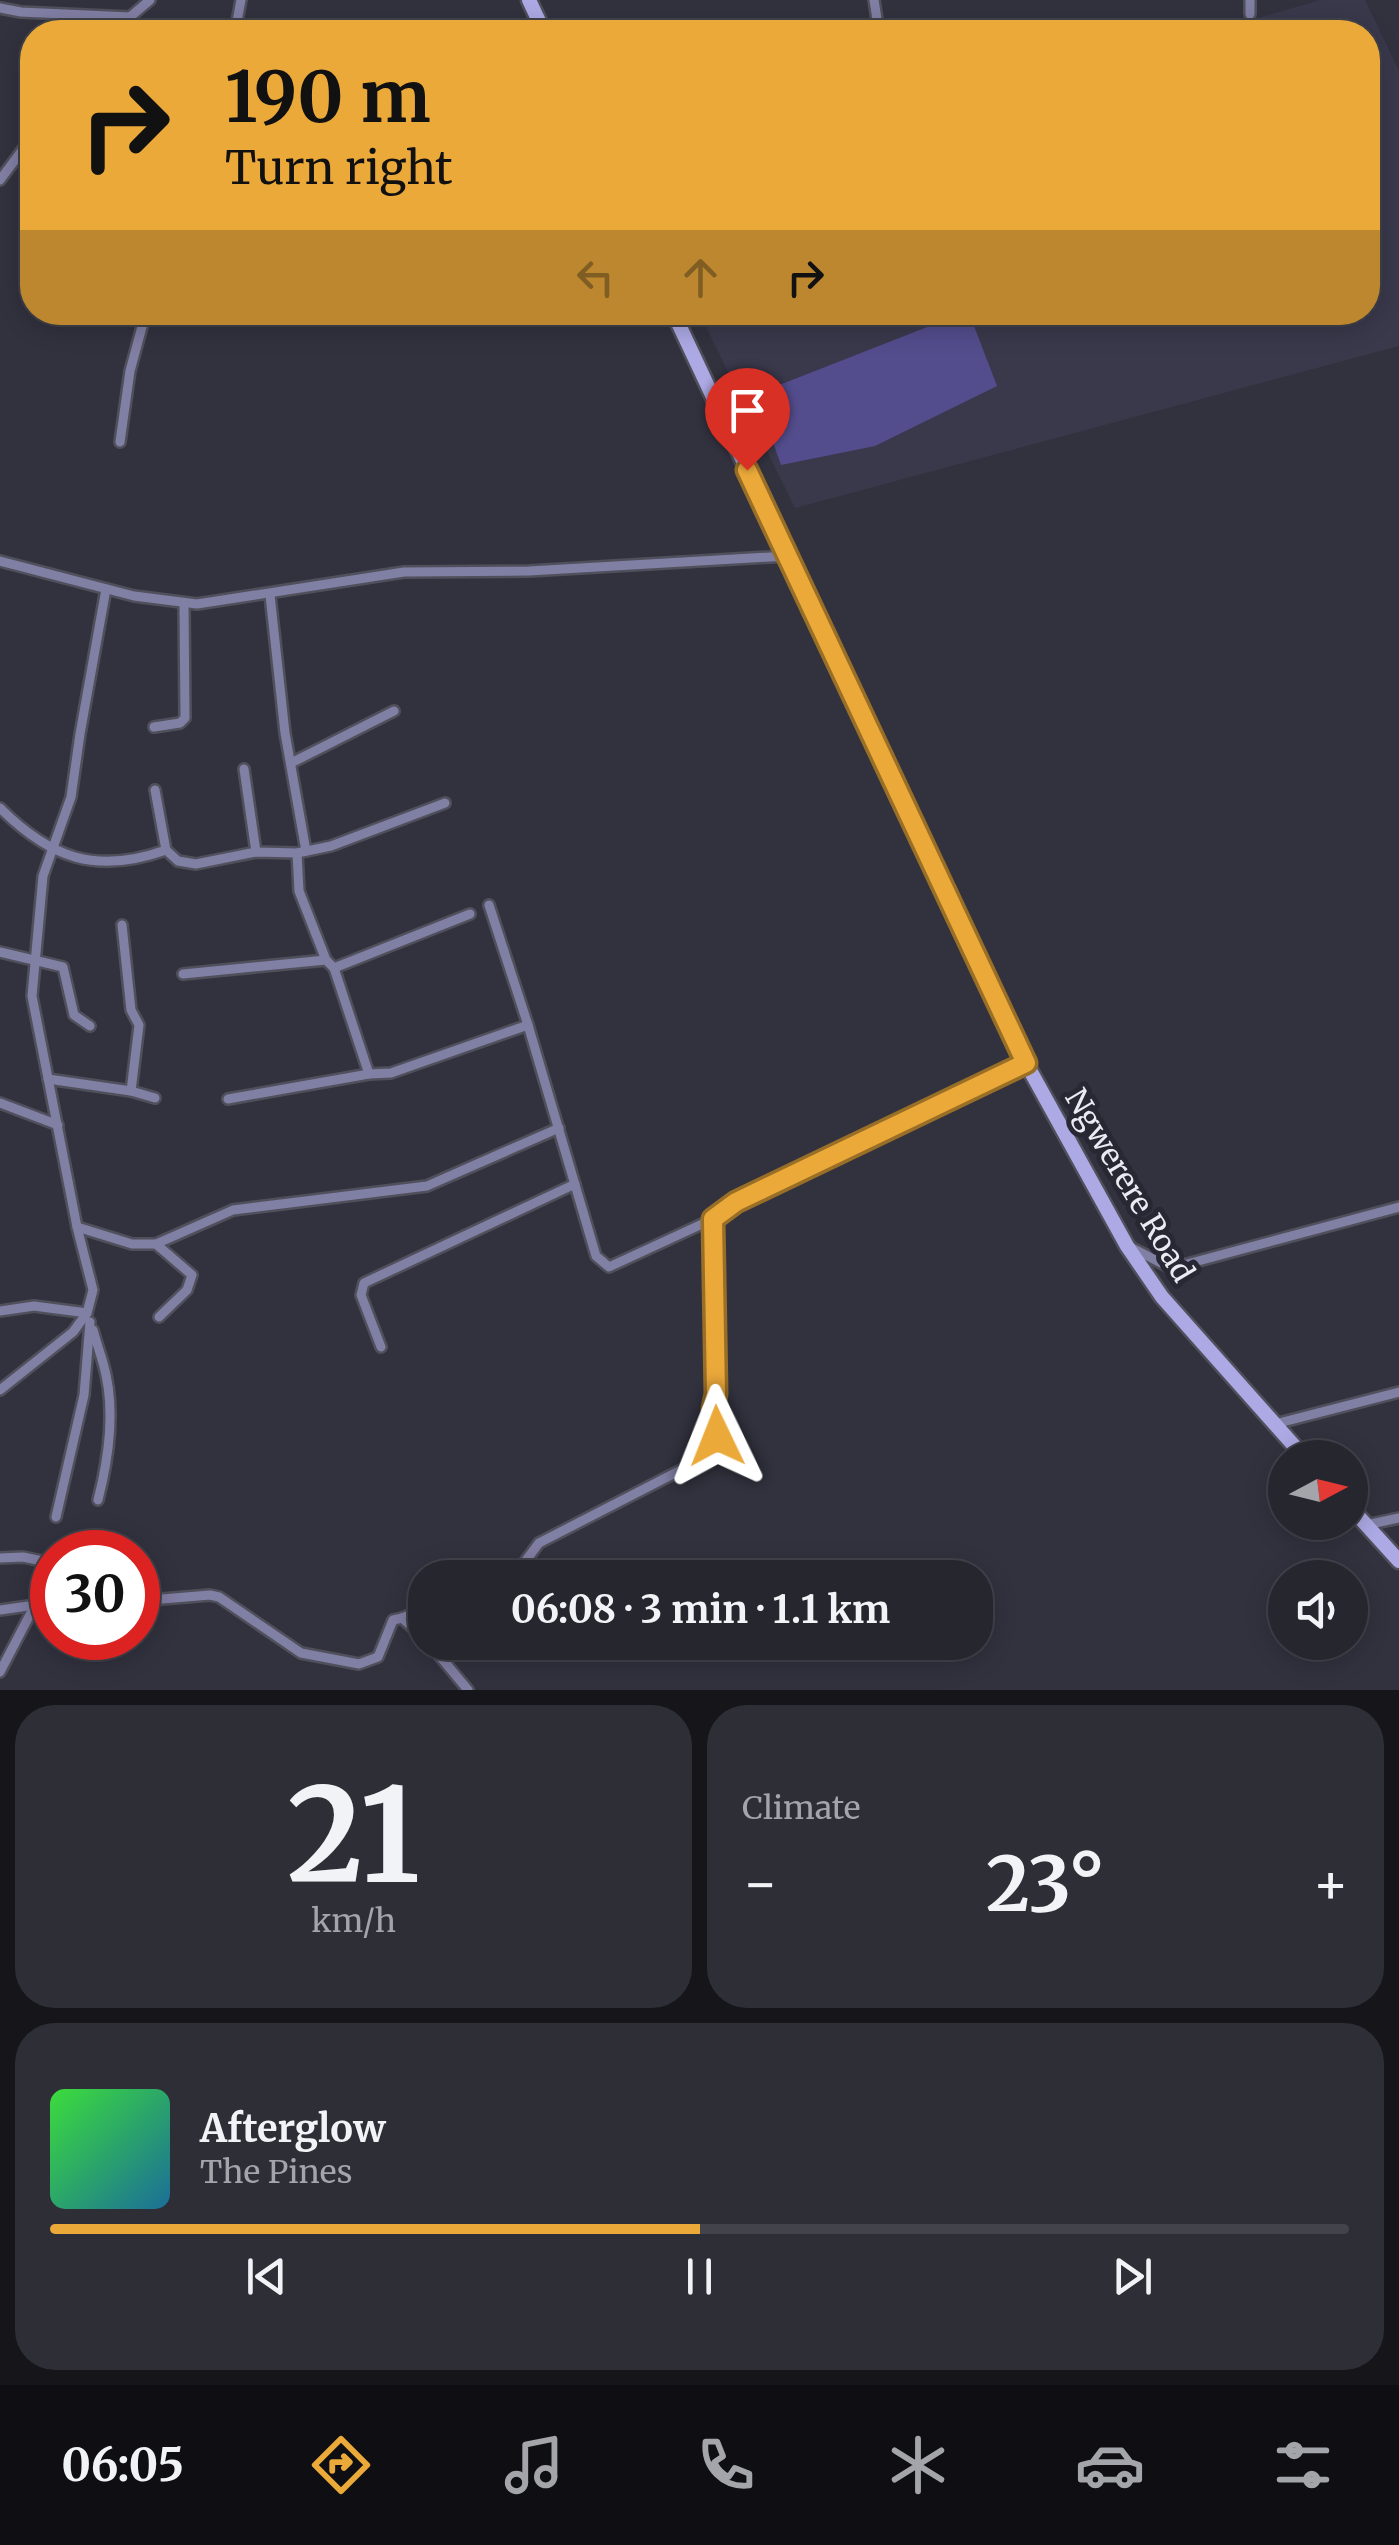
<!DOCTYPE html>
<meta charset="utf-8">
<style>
:root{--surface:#26262f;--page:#2e2e37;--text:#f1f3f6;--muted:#a4a5aa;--line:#42434b;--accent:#eba93a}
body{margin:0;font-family:Merriweather,serif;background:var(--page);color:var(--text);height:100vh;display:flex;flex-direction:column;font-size:38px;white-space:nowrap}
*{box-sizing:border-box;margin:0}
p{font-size:32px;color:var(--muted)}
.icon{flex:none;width:55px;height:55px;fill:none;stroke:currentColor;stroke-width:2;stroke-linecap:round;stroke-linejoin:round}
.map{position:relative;height:1690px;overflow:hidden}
.details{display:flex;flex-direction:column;gap:15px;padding:15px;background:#15151a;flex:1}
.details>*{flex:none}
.hud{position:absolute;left:20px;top:20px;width:1360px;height:305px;border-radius:40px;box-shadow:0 5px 25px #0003,0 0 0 2px var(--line);background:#eba93a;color:#111;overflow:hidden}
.needle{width:65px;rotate:83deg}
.fabs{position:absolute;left:1268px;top:1440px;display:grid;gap:20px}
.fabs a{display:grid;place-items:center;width:100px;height:100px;border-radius:50%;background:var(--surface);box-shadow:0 5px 25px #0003,0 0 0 2px var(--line);font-size:50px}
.speed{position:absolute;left:30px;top:1530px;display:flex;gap:20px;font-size:50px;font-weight:700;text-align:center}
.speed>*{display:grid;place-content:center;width:130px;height:130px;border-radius:50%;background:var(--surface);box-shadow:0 5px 25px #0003,0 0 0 2px var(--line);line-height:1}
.speed .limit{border:15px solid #d22;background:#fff;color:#111}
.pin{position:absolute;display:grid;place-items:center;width:85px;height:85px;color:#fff;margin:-102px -42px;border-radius:50% 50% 50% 0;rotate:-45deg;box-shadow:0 0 10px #0007}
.pin .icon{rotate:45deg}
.me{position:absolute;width:110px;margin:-55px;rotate:358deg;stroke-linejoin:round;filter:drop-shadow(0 0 8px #0008)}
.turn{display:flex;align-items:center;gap:35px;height:210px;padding:0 40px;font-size:45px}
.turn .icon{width:130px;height:130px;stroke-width:2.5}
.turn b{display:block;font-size:70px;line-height:85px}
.lanes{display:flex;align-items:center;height:95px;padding:0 40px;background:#0003;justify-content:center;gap:50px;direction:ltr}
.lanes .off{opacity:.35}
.big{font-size:75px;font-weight:700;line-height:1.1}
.details .widget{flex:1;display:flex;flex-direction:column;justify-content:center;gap:15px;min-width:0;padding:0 35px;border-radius:40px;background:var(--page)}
.details .dial{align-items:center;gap:0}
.dial b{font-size:130px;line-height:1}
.song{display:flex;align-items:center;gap:30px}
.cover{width:120px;height:120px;border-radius:15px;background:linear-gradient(135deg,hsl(120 70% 55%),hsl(200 70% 35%))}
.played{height:10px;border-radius:5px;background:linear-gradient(90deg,var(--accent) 50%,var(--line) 50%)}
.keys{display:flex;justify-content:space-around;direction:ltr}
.heat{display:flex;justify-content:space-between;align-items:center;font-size:55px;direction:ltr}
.details .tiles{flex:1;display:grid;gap:15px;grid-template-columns:1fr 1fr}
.widget:last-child{grid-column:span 2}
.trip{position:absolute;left:408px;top:1560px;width:585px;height:100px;border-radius:40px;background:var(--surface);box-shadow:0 5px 25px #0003,0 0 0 2px var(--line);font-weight:700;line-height:100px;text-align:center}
.tab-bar{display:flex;height:160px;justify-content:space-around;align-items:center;background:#0f0f13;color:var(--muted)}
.tab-bar .icon{width:70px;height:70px}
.tab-bar .active{color:var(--accent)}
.tab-bar b{font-size:45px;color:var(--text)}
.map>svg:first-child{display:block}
</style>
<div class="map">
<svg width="1399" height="1690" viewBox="0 0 1399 1690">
<rect width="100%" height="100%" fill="#32323f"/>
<path fill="#3a394c" d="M1321,0H1365L1399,71V346L795,508L699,313L1368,312V32H1208Z"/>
<path fill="#534d8d" d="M963,313H969L997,386L875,446L781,465L756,394Z"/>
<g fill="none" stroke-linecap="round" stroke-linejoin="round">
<defs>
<g id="street">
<path d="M874,0L879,32"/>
<path d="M1250,0V14"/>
<path d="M0,8L21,12L130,17L150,0"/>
<path d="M119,32L130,17"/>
<path d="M235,32L241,0"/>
<path d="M0,180L32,137"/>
<path d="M120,442L130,371L146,312"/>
<path d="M0,561L134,596L197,604L404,572L529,571L787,556"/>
<path d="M270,595L285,733L306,851"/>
<path d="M154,727L180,723L185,718L184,603"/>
<path d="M291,763L394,711"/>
<path d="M244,769L256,852"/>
<path d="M155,790L166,850L178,861L196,864L256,852L297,853L331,846L445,803"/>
<path d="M0,808C50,858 96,875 166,850"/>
<path d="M297,853L299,891L326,960L334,968L369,1074L391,1073L528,1025"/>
<path d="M489,905L528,1025L596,1256L609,1267L713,1219"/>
<path d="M122,925L131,1010L139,1025L131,1091"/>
<path d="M0,952L63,967L74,1015L90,1026"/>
<path d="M334,968L470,914"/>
<path d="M183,974L326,960"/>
<path d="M48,1079L131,1091L155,1098"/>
<path d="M228,1099L369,1074"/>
<path d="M0,1103L58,1125"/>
<path d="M77,1227L132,1244H156L233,1210L427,1186L559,1128"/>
<path d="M156,1244L192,1275L187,1290L159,1317"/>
<path d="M1130,1247L1167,1266L1176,1267L1399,1207"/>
<path d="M0,1311L34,1306L87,1313L93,1290L77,1227L32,996L43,876L71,797L80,734L106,589"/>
<path d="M93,1330C97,1345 103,1360 106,1375C115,1416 108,1461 98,1500"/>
<path d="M381,1347L361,1295L364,1283L575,1184"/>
<path d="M0,1390L73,1332L87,1313"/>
<path d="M1275,1424L1399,1392"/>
<path d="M56,1517L84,1395L90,1322"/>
<path d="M1366,1525L1399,1518"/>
<path d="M0,1558L23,1557L52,1563"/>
<path d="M506,1578L518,1571L539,1543L714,1453C718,1432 712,1414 716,1394C715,1365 706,1228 718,1213L1026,1063"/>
<path d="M138,1601L210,1595L219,1597L301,1653L359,1664L378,1657L393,1620L402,1618L425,1639"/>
<path d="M0,1610L42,1604L52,1593"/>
<path d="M402,1618L425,1609"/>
<path d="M428,1642L468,1690"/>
<path d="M0,1672L35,1605"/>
</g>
<g id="secondary">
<path d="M529,0L544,32"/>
<path d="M673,312L1026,1063L1127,1246L1162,1297L1305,1458"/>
<path d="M1350,1507L1399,1561"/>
</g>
</defs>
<use href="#street" stroke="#50505c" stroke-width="14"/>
<use href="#secondary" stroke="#50505c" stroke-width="19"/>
<use href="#street" stroke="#807fa4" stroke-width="9"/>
<use href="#secondary" stroke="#aca9e4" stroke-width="14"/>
</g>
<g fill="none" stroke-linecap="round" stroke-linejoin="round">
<defs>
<path id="route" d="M717,1436L713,1408L716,1394L713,1219L736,1202L1026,1063L747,470"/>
</defs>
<use href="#route" stroke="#996e26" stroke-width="25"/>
<use href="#route" stroke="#eba93a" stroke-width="18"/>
</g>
<g text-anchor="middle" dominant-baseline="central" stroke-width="10" stroke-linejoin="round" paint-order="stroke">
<g font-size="30" fill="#ebebf3" stroke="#282834">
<text transform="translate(1130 1185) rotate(59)">Ngwerere Road</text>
</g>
</g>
</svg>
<div class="fabs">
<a><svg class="needle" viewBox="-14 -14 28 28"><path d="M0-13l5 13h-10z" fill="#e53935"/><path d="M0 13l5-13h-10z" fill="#a4a5aa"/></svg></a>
<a><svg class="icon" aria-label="sound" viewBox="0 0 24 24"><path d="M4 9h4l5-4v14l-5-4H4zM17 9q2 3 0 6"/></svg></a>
</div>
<div class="speed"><div class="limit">30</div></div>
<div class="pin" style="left:747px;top:470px;background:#d93025"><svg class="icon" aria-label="arrive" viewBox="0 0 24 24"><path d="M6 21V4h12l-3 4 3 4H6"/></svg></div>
<svg class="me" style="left:717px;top:1436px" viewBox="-20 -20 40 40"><path d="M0-17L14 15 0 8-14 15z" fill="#eba93a" stroke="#fff" stroke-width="4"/></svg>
<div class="trip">06:08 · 3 min · 1.1 km</div>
<div class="hud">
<div class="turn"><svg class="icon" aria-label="right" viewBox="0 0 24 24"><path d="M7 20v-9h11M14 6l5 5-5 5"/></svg><div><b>190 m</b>Turn right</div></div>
<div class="lanes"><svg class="icon off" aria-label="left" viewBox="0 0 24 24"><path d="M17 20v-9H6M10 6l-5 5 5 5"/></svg><svg class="icon off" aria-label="ahead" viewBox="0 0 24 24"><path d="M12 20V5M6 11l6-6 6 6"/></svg><svg class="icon" aria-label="right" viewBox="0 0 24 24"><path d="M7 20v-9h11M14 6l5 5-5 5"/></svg></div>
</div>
</div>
<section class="details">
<div class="tiles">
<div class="widget dial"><b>21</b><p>km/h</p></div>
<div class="widget"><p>Climate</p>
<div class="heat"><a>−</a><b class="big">23°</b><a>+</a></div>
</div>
<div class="widget">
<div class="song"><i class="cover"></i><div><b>Afterglow</b><p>The Pines</p></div></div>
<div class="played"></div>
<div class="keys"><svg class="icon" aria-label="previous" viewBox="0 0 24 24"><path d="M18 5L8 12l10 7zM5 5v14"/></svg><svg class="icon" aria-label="pause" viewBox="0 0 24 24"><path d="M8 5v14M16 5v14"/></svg><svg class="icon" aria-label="next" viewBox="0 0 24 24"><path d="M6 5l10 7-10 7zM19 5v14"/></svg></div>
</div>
</div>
</section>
<nav class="tab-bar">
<b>06:05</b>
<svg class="icon active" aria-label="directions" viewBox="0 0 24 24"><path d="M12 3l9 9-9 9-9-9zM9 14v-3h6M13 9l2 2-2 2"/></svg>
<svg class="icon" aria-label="music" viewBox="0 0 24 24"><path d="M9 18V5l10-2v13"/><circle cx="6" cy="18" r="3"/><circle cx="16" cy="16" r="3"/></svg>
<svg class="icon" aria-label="phone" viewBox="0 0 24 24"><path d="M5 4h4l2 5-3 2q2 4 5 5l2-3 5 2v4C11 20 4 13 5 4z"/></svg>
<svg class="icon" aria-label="climate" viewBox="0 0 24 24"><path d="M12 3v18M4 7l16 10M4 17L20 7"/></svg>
<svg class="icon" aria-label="car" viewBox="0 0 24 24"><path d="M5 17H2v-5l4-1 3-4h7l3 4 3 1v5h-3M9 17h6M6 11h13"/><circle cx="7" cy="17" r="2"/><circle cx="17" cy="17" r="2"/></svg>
<svg class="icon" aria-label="filters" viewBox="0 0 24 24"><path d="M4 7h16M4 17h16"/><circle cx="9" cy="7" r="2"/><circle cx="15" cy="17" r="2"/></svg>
</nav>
